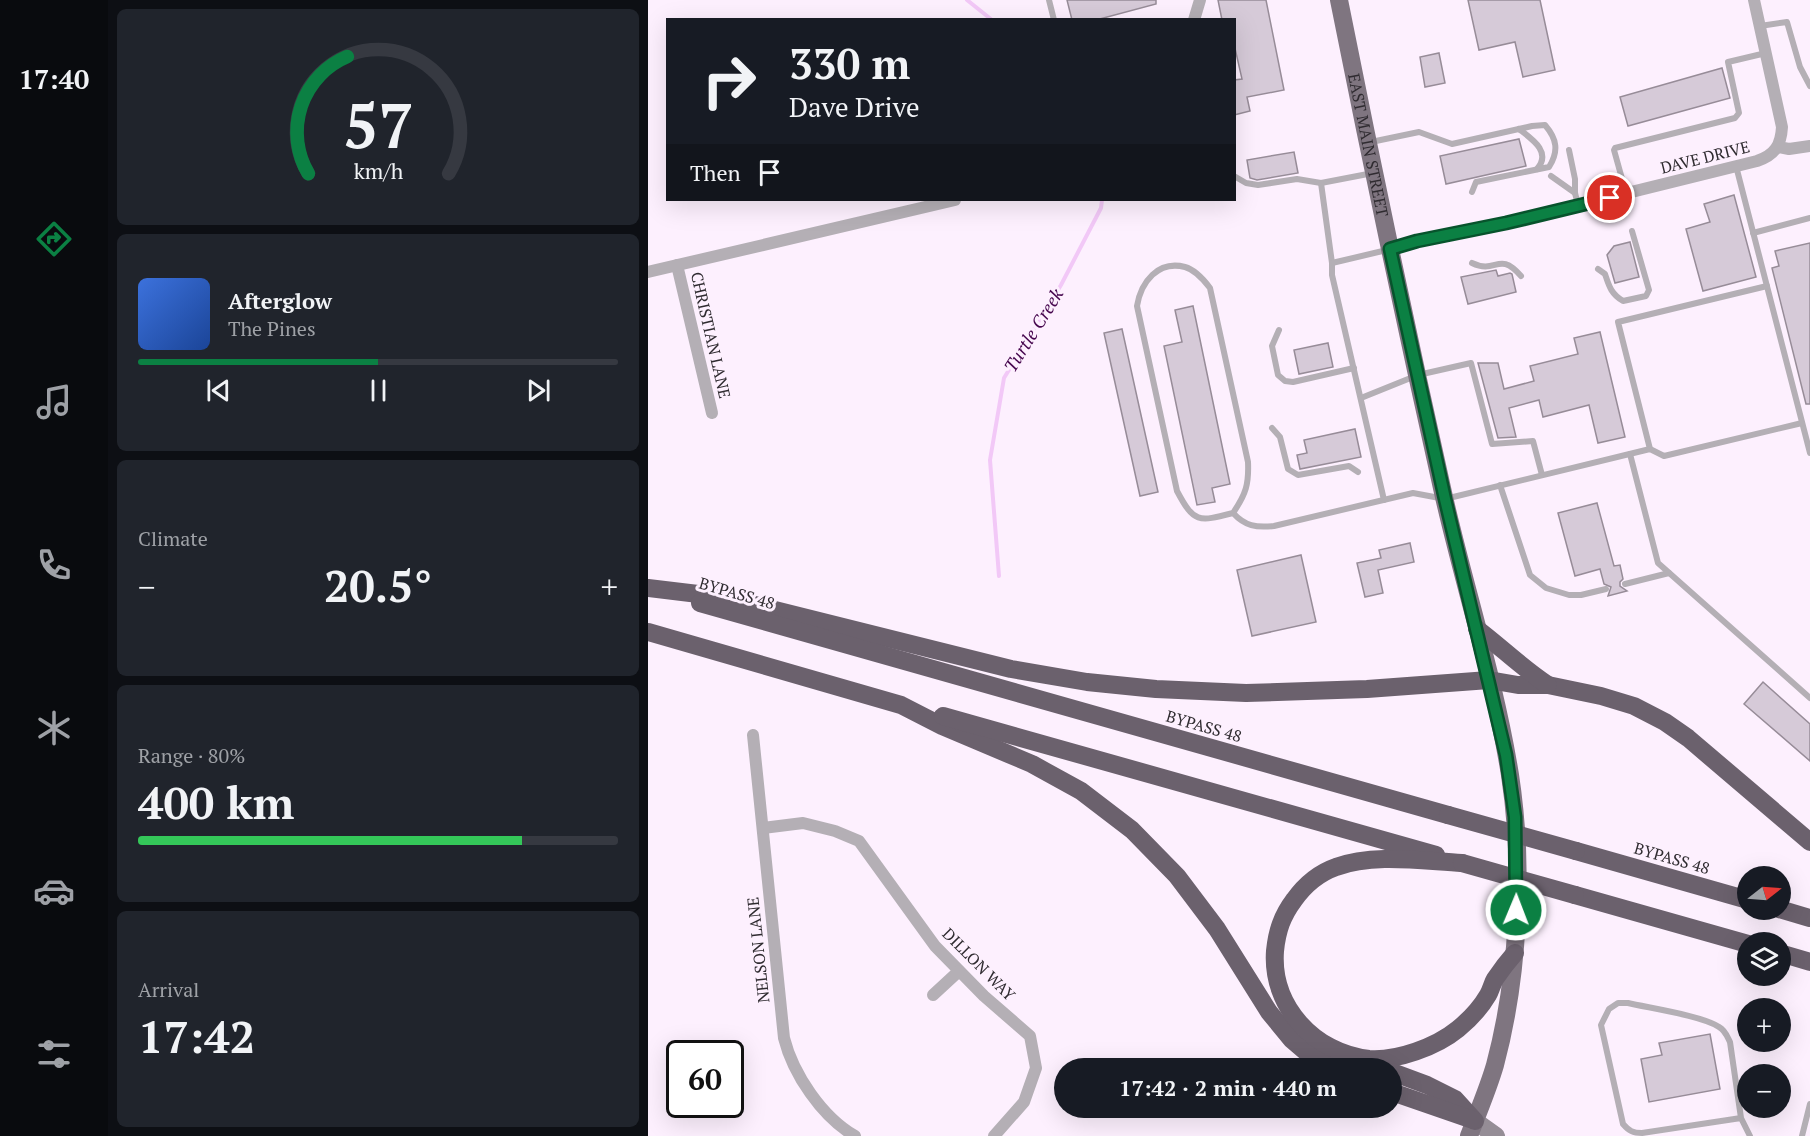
<!DOCTYPE html>
<meta charset="utf-8">
<style>
:root{--surface:#171b24;--page:#20242c;--text:#f1f3f6;--muted:#9ea1a6;--line:#363941;--accent:#0b8043}
body{margin:0;font-family:"PT Serif",serif;background:var(--page);color:var(--text);height:100vh;display:flex;flex-direction:column;font-size:22px;white-space:nowrap}
*{box-sizing:border-box;margin:0}
p{font-size:20px;color:var(--muted)}
.icon{flex:none;width:33px;height:33px;fill:none;stroke:currentColor;stroke-width:2;stroke-linecap:round;stroke-linejoin:round}
.map{position:relative;flex:1;overflow:hidden}
.side{display:flex;flex-direction:column;gap:9px;padding:9px;background:#0d0f14;width:540px}
.side>*{flex:none}
.hud{position:absolute;left:18px;top:18px;width:570px;height:183px;border-radius:0px;box-shadow:0 6px 24px #0002;background:#171b24;color:var(--text);overflow:hidden}
.needle{width:39px;rotate:73deg}
.fabs{position:absolute;left:1089px;top:866px;display:grid;gap:12px}
.fabs a{display:grid;place-items:center;width:54px;height:54px;border-radius:50%;background:var(--surface);box-shadow:0 6px 24px #0002;font-size:30px}
.speed{position:absolute;left:18px;top:1040px;display:flex;gap:12px;font-size:30px;font-weight:700;text-align:center}
.speed>*{display:grid;place-content:center;width:78px;height:78px;border-radius:50%;background:var(--surface);box-shadow:0 6px 24px #0002;line-height:1}
.speed .limit{border:3px solid #111;border-radius:9px;background:#fff;color:#111}
.pin{position:absolute;display:grid;place-items:center;width:51px;height:51px;color:#fff;margin:-26px;border:3px solid #fff;border-radius:50%;box-shadow:0 2px 6px #0007}
.me{position:absolute;width:66px;margin:-33px;rotate:1deg;stroke-linejoin:round;filter:drop-shadow(0 0 4px #0008)}
.turn{display:flex;align-items:center;gap:21px;height:126px;padding:0 24px;font-size:27px}
.turn .icon{width:78px;height:78px;stroke-width:2.5}
.turn b{display:block;font-size:42px;line-height:51px}
.then{display:flex;align-items:center;height:57px;padding:0 24px;background:#0003;gap:12px;font-size:22px}
.big{font-size:45px;font-weight:600;line-height:1.1}
.side .card{flex:1;display:flex;flex-direction:column;justify-content:center;gap:9px;min-width:0;padding:0 21px;border-radius:9px;background:var(--page)}
.side .dial{align-items:center;gap:0}
.dial svg{height:156px;overflow:visible;fill:none;stroke:var(--line);stroke-width:7;stroke-linecap:round;text-anchor:middle}
.dial text{fill:var(--text);stroke:none}
.song{display:flex;align-items:center;gap:18px}
.cover{width:72px;height:72px;border-radius:9px;background:linear-gradient(135deg,hsl(220 70% 55%),hsl(220 70% 35%))}
.played{height:6px;border-radius:3px;background:linear-gradient(90deg,var(--accent) 50%,var(--line) 50%)}
.keys{display:flex;justify-content:space-around;direction:ltr}
.heat{display:flex;justify-content:space-between;align-items:center;font-size:33px;direction:ltr}
.charge{height:9px;border-radius:4px;background:linear-gradient(90deg,#34c759 80%,var(--line) 0)}
.trip{position:absolute;left:406px;top:1058px;width:348px;height:60px;border-radius:30px;background:var(--surface);box-shadow:0 6px 24px #0002;font-weight:600;line-height:60px;text-align:center}
main{display:flex;flex:1;min-height:0}
.tab-bar{display:flex;flex-direction:column;width:108px;justify-content:space-around;align-items:center;background:#090b0e;color:var(--muted)}
.tab-bar .icon{width:42px;height:42px}
.tab-bar .on{color:var(--accent)}
.tab-bar b{font-size:27px;color:var(--text)}
.map>svg:first-child{display:block}
</style>
<main>
<nav class="tab-bar">
<b>17:40</b>
<svg class="icon on" aria-label="directions" viewBox="0 0 24 24"><path d="M12 3l9 9-9 9-9-9zM9 14v-3h6M13 9l2 2-2 2"/></svg>
<svg class="icon" aria-label="music" viewBox="0 0 24 24"><path d="M9 18V5l10-2v13"/><circle cx="6" cy="18" r="3"/><circle cx="16" cy="16" r="3"/></svg>
<svg class="icon" aria-label="phone" viewBox="0 0 24 24"><path d="M5 4h4l2 5-3 2q2 4 5 5l2-3 5 2v4C11 20 4 13 5 4z"/></svg>
<svg class="icon" aria-label="climate" viewBox="0 0 24 24"><path d="M12 3v18M4 7l16 10M4 17L20 7"/></svg>
<svg class="icon" aria-label="car" viewBox="0 0 24 24"><path d="M5 17H2v-5l4-1 3-4h7l3 4 3 1v5h-3M9 17h6M6 11h13"/><circle cx="7" cy="17" r="2"/><circle cx="17" cy="17" r="2"/></svg>
<svg class="icon" aria-label="filters" viewBox="0 0 24 24"><path d="M4 7h16M4 17h16"/><circle cx="9" cy="7" r="2"/><circle cx="15" cy="17" r="2"/></svg>
</nav>
<section class="side">
<div class="card dial"><svg viewBox="0 0 100 80">
<path d="M14 69A42 42 0 1 1 86 69"/>
<path d="M14 69A42 42 0 0 1 34 9" stroke="#0b8043"/>
<text x="50" y="56" font-size="32" font-weight="700">57</text>
<text x="50" y="72" font-size="11">km/h</text>
</svg></div>
<div class="card">
<div class="song"><i class="cover"></i><div><b>Afterglow</b><p>The Pines</p></div></div>
<div class="played"></div>
<div class="keys"><svg class="icon" aria-label="previous" viewBox="0 0 24 24"><path d="M18 5L8 12l10 7zM5 5v14"/></svg><svg class="icon" aria-label="pause" viewBox="0 0 24 24"><path d="M8 5v14M16 5v14"/></svg><svg class="icon" aria-label="next" viewBox="0 0 24 24"><path d="M6 5l10 7-10 7zM19 5v14"/></svg></div>
</div>
<div class="card"><p>Climate</p>
<div class="heat"><a>−</a><b class="big">20.5°</b><a>+</a></div>
</div>
<div class="card"><p>Range · 80%</p><b class="big">400 km</b><div class="charge"></div></div>
<div class="card"><p>Arrival</p><b class="big">17:42</b></div>
</section>
<div class="map">
<svg width="1162" height="1136" viewBox="0 0 1162 1136">
<rect width="100%" height="100%" fill="#fdf0fe"/>
<g fill="none" stroke-linecap="round" stroke-linejoin="round">
<g stroke="#f2c8f7" stroke-width="4">
<path d="M319,0L344,20"/>
<path d="M351,576L342,460L356,378L413,285L453,208L454,200"/>
</g>
</g>
<g fill="#d6cad8" stroke="#978c98" stroke-width="1.5">
<path d="M419,0H508V4L448,20H424Z"/>
<path d="M570,0H618L636,90L599,97L602,111L586,115V80L594,79L586,44V20H574Z"/>
<path d="M820,0H892L907,70L875,77L867,42L831,50Z"/>
<path d="M791,53L797,83L777,87L772,57Z"/>
<path d="M1074,68L1082,98L980,126L972,97Z"/>
<path d="M871,139L878,166L798,184L792,156Z"/>
<path d="M646,152L650,173L609,180L602,178L599,160Z"/>
<path d="M1086,195L1108,277L1055,291L1038,229L1062,222L1056,204Z"/>
<path d="M982,242L991,277L967,283L959,255L966,246Z"/>
<path d="M1162,243V404H1158L1124,268L1131,266L1127,251Z"/>
<path d="M848,270L850,276L862,273L864,274L868,292L820,304L813,277Z"/>
<path d="M545,306L582,484L564,488L567,502L549,505L516,346L534,342L527,310Z"/>
<path d="M474,329L510,492L492,496L456,333Z"/>
<path d="M952,332L977,437L950,443L941,405L895,417L891,400L861,408L868,437L850,438L830,363H850L856,389L886,381L882,366L930,354L926,338Z"/>
<path d="M680,343L685,367L651,374L646,350Z"/>
<path d="M707,429L713,457L652,469L649,455L659,453L656,440Z"/>
<path d="M949,503L966,566L972,565L975,579L972,582V586L979,591L960,596L963,587L956,584L952,569L927,576L910,513Z"/>
<path d="M762,543L766,562L730,570L735,593L717,597L709,563L733,558L731,550Z"/>
<path d="M653,555L668,622L604,636L589,570Z"/>
<path d="M1115,682L1162,724V761L1096,704Z"/>
<path d="M1062,1034L1072,1089L1001,1102L993,1059L1014,1055L1011,1043Z"/>
</g>
<g fill="none" stroke-linecap="round" stroke-linejoin="round">
<g stroke="#b4afb5" stroke-width="6">
<path d="M401,0L406,20"/>
<path d="M1112,26L1139,22L1152,67L1162,86"/>
<path d="M871,129C884,139 904,152 889,169"/>
<path d="M723,142L771,132L804,144L884,126L897,125C909,139 911,151 901,167L828,182L824,192"/>
<path d="M921,150L927,179V193L930,205"/>
<path d="M1088,166L1162,453"/>
<path d="M586,176L598,183L610,185L649,179L673,183L725,173"/>
<path d="M903,176L927,193"/>
<path d="M673,183L684,263V275L736,500"/>
<path d="M978,193L966,150L967,148L1087,118L1091,113L1080,62L1118,53"/>
<path d="M1105,233L1162,218"/>
<path d="M684,263L739,250"/>
<path d="M824,263C849,275 850,250 873,276"/>
<path d="M950,269L957,274C961,286 963,294 975,301L998,296L1001,290L984,231"/>
<path d="M631,330L624,346L630,375L637,381L645,382L706,368"/>
<path d="M713,398L770,375L823,363L844,444L885,441L894,475"/>
<path d="M624,428L632,437L640,469L650,475L701,466L710,472"/>
<path d="M1002,449L970,322L1119,286"/>
<path d="M982,454L1010,563L1162,698"/>
<path d="M852,485L882,575L898,588L921,595H933L958,589"/>
<path d="M585,513C550,522 546,523 529,491L489,306C493,282 510,260 537,267C548,270 556,280 562,288L600,462C601,484 598,494 585,513C597,526 608,528 626,526L765,493L797,499L1002,449L1016,456L1154,423"/>
<path d="M977,584L1021,573"/>
<path d="M1093,1118L994,1133C985,1133 981,1131 975,1124L953,1025L961,1009L970,1003H980C1001,1008 1055,1016 1071,1027C1077,1030 1079,1036 1082,1042L1093,1118L1102,1136"/>
<path d="M1154,1136L1162,1104"/>
</g>
<g stroke="#b4afb5" stroke-width="12">
<path d="M546,20L552,0"/>
<path d="M1130,147L1141,149L1162,146"/>
<path d="M742,250L769,241L858,223L1109,161C1127,155 1133,145 1134,127L1106,0"/>
<path d="M29,265L64,413"/>
<path d="M0,272L307,200"/>
<path d="M105,735L136,1038C145,1074 174,1117 207,1136"/>
<path d="M115,828L155,823L187,831L211,841L287,946L336,996L382,1036L388,1068L376,1102L346,1136"/>
<path d="M285,995L311,971"/>
</g>
<path stroke="#958d96" stroke-width="18" d="M827,1121L848,1136"/>
<path stroke="#7f7580" stroke-width="18" id="s1" d="M691,0C724,166 759,332 796,497C817,589 847,681 862,775C876,867 871,975 847,1065C840,1089 830,1112 821,1136"/>
<g stroke="#6b616d" stroke-width="18">
<path d="M0,588L75,597L363,669L439,682L508,689L598,693L719,689L841,680L870,685H900L953,696L986,706L1017,722L1040,738L1162,842"/>
<path d="M52,603L800,815"/>
<path d="M829,629C853,647 874,668 900,685"/>
<path d="M0,632L253,705L294,726L384,764L433,791L484,830L529,876L569,929L621,1012L644,1040L658,1052L689,1068"/>
<path d="M295,716L788,855"/>
<path d="M928,851L1100,900"/>
<path d="M814,863C774,861 725,853 688,867C671,873 656,886 646,900C634,916 629,931 627,951C623,1006 666,1053 721,1059C749,1061 788,1047 810,1029C821,1020 833,1007 840,995C843,990 844,984 847,979C853,970 860,961 867,953"/>
<path d="M927,895L1100,944"/>
<path d="M1131,909L1162,918"/>
<path d="M1132,953L1162,962"/>
<path d="M744,1072L779,1085L807,1099L827,1121"/>
<path d="M744,1092L825,1120"/>
</g>
<g stroke="#6b616d" stroke-width="18">
<path d="M800,815L928,851"/>
<path d="M814,863L927,895"/>
</g>
</g>
<g fill="none" stroke-linecap="round" stroke-linejoin="round">
<defs>
<path id="route" d="M868,910L867,817L858,755L797,499L742,249L769,241L858,223L962,198"/>
</defs>
<use href="#route" stroke="#07532c" stroke-width="15"/>
<use href="#route" stroke="#0b8043" stroke-width="10"/>
</g>
<g text-anchor="middle" dominant-baseline="central" stroke-width="6" stroke-linejoin="round" paint-order="stroke">
<g font-size="16" fill="#2f2b30" stroke="#fdf0fe">
<text stroke="none"><textPath href="#s1" startOffset="148">EAST MAIN STREET</textPath></text>
<text transform="translate(1057 157) rotate(-14)">DAVE DRIVE</text>
<text transform="translate(63 335) rotate(77)">CHRISTIAN LANE</text>
<text transform="translate(89 593) rotate(16)">BYPASS 48</text>
<text transform="translate(556 726) rotate(16)">BYPASS 48</text>
<text transform="translate(1024 858) rotate(16)">BYPASS 48</text>
<text transform="translate(110 950) rotate(-96)">NELSON LANE</text>
<text transform="translate(331 964) rotate(45)">DILLON WAY</text>
</g>
<g font-size="18" font-style="italic" fill="#46064e" stroke="#fdf0fe">
<text transform="translate(385 330) rotate(-58)">Turtle Creek</text>
</g>
</g>
</svg>
<div class="fabs">
<a><svg class="needle" viewBox="-14 -14 28 28"><path d="M0-13l5 13h-10z" fill="#e53935"/><path d="M0 13l5-13h-10z" fill="#9ea1a6"/></svg></a>
<a><svg class="icon" aria-label="layers" viewBox="0 0 24 24"><path d="M12 4l9 5-9 5-9-5zM3 14l9 5 9-5"/></svg></a>
<a>+</a>
<a>−</a>
</div>
<div class="speed"><div class="limit">60</div></div>
<div class="pin" style="left:962px;top:198px;background:#d93025"><svg class="icon" aria-label="arrive" viewBox="0 0 24 24"><path d="M6 21V4h12l-3 4 3 4H6"/></svg></div>
<svg class="me" style="left:868px;top:910px" viewBox="-20 -20 40 40"><circle r="17" fill="#0b8043" stroke="#fff" stroke-width="3"/><path d="M0-11L8 9 0 5-8 9z" fill="#fff"/></svg>
<div class="trip">17:42 · 2 min · 440 m</div>
<div class="hud">
<div class="turn"><svg class="icon" aria-label="right" viewBox="0 0 24 24"><path d="M7 20v-9h11M14 6l5 5-5 5"/></svg><div><b>330 m</b>Dave Drive</div></div>
<div class="then">Then<svg class="icon" aria-label="arrive" viewBox="0 0 24 24"><path d="M6 21V4h12l-3 4 3 4H6"/></svg></div>
</div>
</div>
</main>
